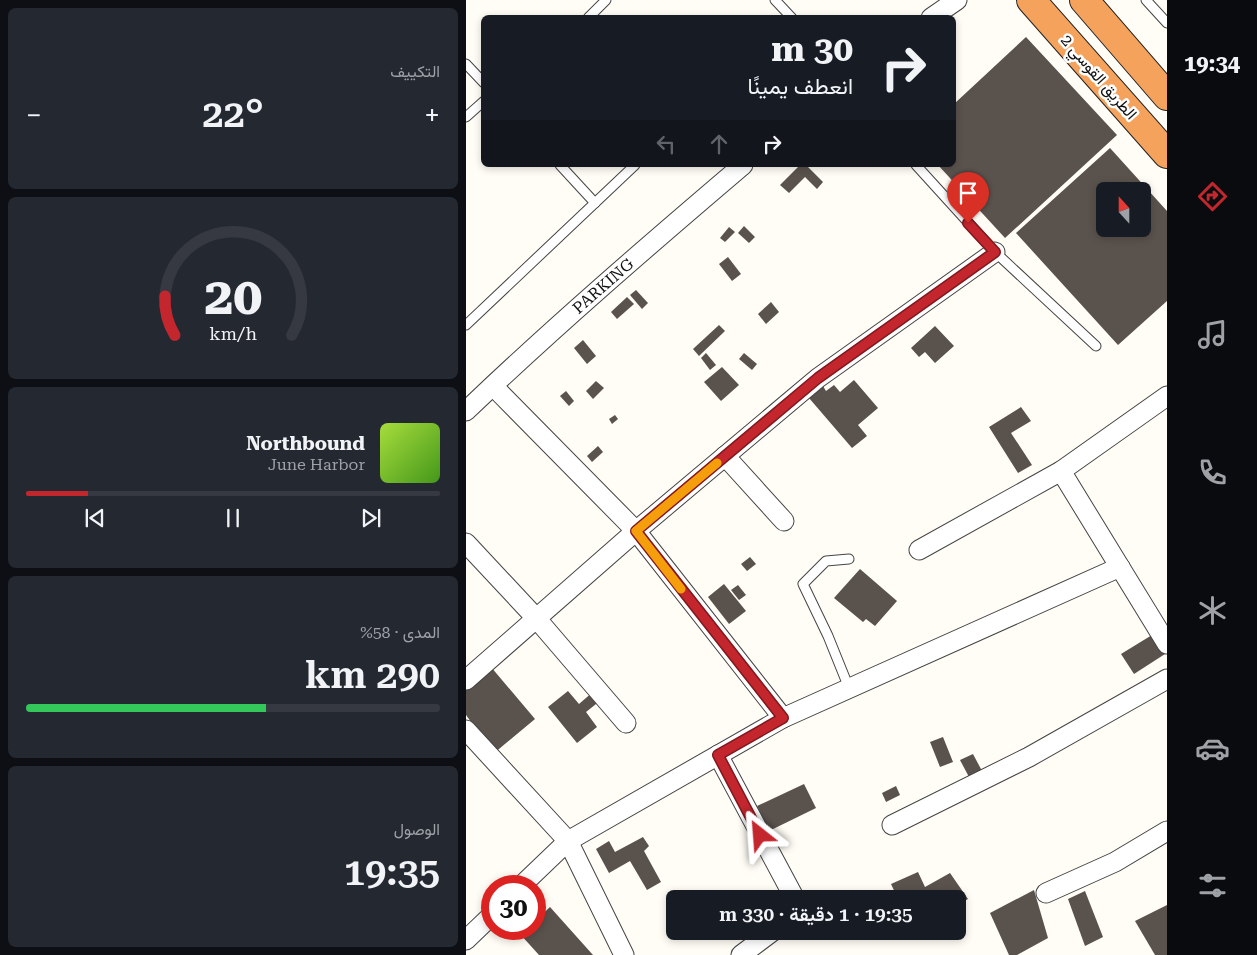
<!DOCTYPE html>
<html lang="ar">
<meta charset="utf-8">
<style>
:root{--surface:#171b24;--page:#242831;--text:#f1f3f6;--muted:#9ea1a6;--line:#363941;--accent:#c4262e}
body{margin:0;font-family:"Roboto Serif",Vazirmatn,serif;background:var(--page);color:var(--text);direction:rtl;height:100vh;display:flex;flex-direction:column;font-size:19px;white-space:nowrap}
*{box-sizing:border-box;margin:0}
p{font-size:16px;color:var(--muted)}
.icon{flex:none;width:28px;height:28px;fill:none;stroke:currentColor;stroke-width:2;stroke-linecap:round;stroke-linejoin:round}
.map{position:relative;flex:1;overflow:hidden;direction:ltr}
.details{display:flex;flex-direction:column;gap:8px;padding:8px;background:#0d0f14;width:466px}
.details>*{flex:none}
.top-card{position:absolute;left:15px;top:15px;width:475px;height:152px;border-radius:8px;box-shadow:0 2px 8px #0003;direction:rtl;background:#171b24;color:var(--text);overflow:hidden}
.needle{width:32px;rotate:339deg}
.buttons{position:absolute;left:630px;top:182px;display:grid;gap:10px}
.buttons a{display:grid;place-items:center;width:55px;height:55px;border-radius:8px;background:var(--surface);box-shadow:0 2px 8px #0003;font-size:25px}
.speed{position:absolute;left:15px;top:875px;display:flex;gap:10px;font-size:25px;font-weight:700;text-align:center}
.speed>*{display:grid;place-content:center;width:65px;height:65px;border-radius:50%;background:var(--surface);box-shadow:0 2px 8px #0003;line-height:1}
.speed .limit{border:8px solid #d22;background:#fff;color:#111}
.pin{position:absolute;display:grid;place-items:center;width:42px;height:42px;color:#fff;margin:-51px -21px;border-radius:50% 50% 50% 0;rotate:-45deg;box-shadow:0 0 5px #0007}
.pin .icon{rotate:45deg}
.me{position:absolute;width:55px;margin:-28px;rotate:332deg;stroke-linejoin:round;filter:drop-shadow(0 0 4px #0008)}
.turn{display:flex;align-items:center;gap:18px;height:105px;padding:0 20px;font-size:22px}
.turn .icon{width:65px;height:65px;stroke-width:2.5}
.turn b{display:block;font-size:35px;line-height:42px}
.lanes{display:flex;align-items:center;height:48px;padding:0 20px;background:#0003;justify-content:center;gap:25px;direction:ltr}
.lanes .off{opacity:.35}
.big{font-size:38px;font-weight:600;line-height:1.1}
.details .tile{flex:1;display:flex;flex-direction:column;justify-content:center;gap:8px;min-width:0;padding:0 18px;border-radius:8px;background:var(--page)}
.details .dial{align-items:center;gap:0}
.dial svg{height:130px;overflow:visible;fill:none;stroke:var(--line);stroke-width:7;stroke-linecap:round;text-anchor:middle}
.dial text{fill:var(--text);stroke:none}
.song{display:flex;align-items:center;gap:15px}
.cover{width:60px;height:60px;border-radius:8px;background:linear-gradient(135deg,hsl(80 70% 55%),hsl(100 70% 35%))}
.played{height:5px;border-radius:2px;background:linear-gradient(90deg,var(--accent) 15%,var(--line) 15%)}
.keys{display:flex;justify-content:space-around;direction:ltr}
.heat{display:flex;justify-content:space-between;align-items:center;font-size:28px;direction:ltr}
.charge{height:8px;border-radius:4px;background:linear-gradient(90deg,#34c759 58%,var(--line) 0)}
.trip{position:absolute;left:200px;top:890px;width:300px;height:50px;border-radius:8px;background:var(--surface);box-shadow:0 2px 8px #0003;font-weight:600;line-height:50px;text-align:center;direction:rtl}
main{display:flex;flex:1;min-height:0}
.menu{display:flex;flex-direction:column;width:90px;justify-content:space-around;align-items:center;background:#090b0e;color:var(--muted)}
.menu .icon{width:35px;height:35px}
.menu .active{color:var(--accent)}
.menu b{font-size:22px;color:var(--text)}
.map>svg:first-child{display:block}
</style>
<main>
<nav class="menu">
<b>19:34</b>
<svg class="icon active" aria-label="directions" viewBox="0 0 24 24"><path d="M12 3l9 9-9 9-9-9zM9 14v-3h6M13 9l2 2-2 2"/></svg>
<svg class="icon" aria-label="music" viewBox="0 0 24 24"><path d="M9 18V5l10-2v13"/><circle cx="6" cy="18" r="3"/><circle cx="16" cy="16" r="3"/></svg>
<svg class="icon" aria-label="phone" viewBox="0 0 24 24"><path d="M5 4h4l2 5-3 2q2 4 5 5l2-3 5 2v4C11 20 4 13 5 4z"/></svg>
<svg class="icon" aria-label="climate" viewBox="0 0 24 24"><path d="M12 3v18M4 7l16 10M4 17L20 7"/></svg>
<svg class="icon" aria-label="car" viewBox="0 0 24 24"><path d="M5 17H2v-5l4-1 3-4h7l3 4 3 1v5h-3M9 17h6M6 11h13"/><circle cx="7" cy="17" r="2"/><circle cx="17" cy="17" r="2"/></svg>
<svg class="icon" aria-label="filters" viewBox="0 0 24 24"><path d="M4 7h16M4 17h16"/><circle cx="9" cy="7" r="2"/><circle cx="15" cy="17" r="2"/></svg>
</nav>
<div class="map">
<svg width="701" height="955" viewBox="0 0 701 955">
<rect width="100%" height="100%" fill="#fffdf5"/>
<g fill="#5a524d" fill-rule="evenodd">
<path d="M560,37L651,135L539,238L472,165H488V104Z"/>
<path d="M644,148L701,211V301L652,345L550,233ZM639,191H676V229H639Z"/>
<path d="M334,165H340L357,182L351,189L339,177L323,193L314,185Z"/>
<path d="M278,226L289,237L283,243L272,233Z"/>
<path d="M263,227L269,232L259,242L254,238Z"/>
<path d="M262,257L275,274L266,281L253,264Z"/>
<path d="M170,290L182,303L176,309L164,295Z"/>
<path d="M161,297L168,304L151,319L145,312Z"/>
<path d="M305,302L313,312L300,324L292,314Z"/>
<path d="M253,325L259,331L233,356L227,349Z"/>
<path d="M469,326L488,346L469,363L459,352L453,357L445,348Z"/>
<path d="M117,340L130,356L121,364L108,348Z"/>
<path d="M240,353L250,365L244,370L235,358Z"/>
<path d="M278,353L291,364L286,370L273,359Z"/>
<path d="M256,367L273,385L255,401L238,382Z"/>
<path d="M388,380L412,408L392,425L401,436L386,448L343,398L357,386L360,391L368,385L374,392Z"/>
<path d="M130,381L138,388L127,399L120,391Z"/>
<path d="M100,391L108,401L103,406L94,396Z"/>
<path d="M555,407L565,421L545,433L566,465L552,473L523,427Z"/>
<path d="M149,415L152,419L146,424L143,419Z"/>
<path d="M132,446L137,452L126,462L121,456Z"/>
<path d="M284,557L290,564L281,571L275,564Z"/>
<path d="M394,569L431,601L409,626L400,619L397,622L368,598Z"/>
<path d="M258,584L280,611L263,624L242,597Z"/>
<path d="M272,585L280,595L273,600L265,590Z"/>
<path d="M686,635L699,654L668,674L655,654Z"/>
<path d="M25,667L69,719L27,754L2,725L5,722L0,715V688Z"/>
<path d="M102,691L113,704L128,691L135,700L120,712L131,727L111,743L82,707Z"/>
<path d="M477,737L487,762L474,767L464,742Z"/>
<path d="M507,754L516,771L503,777L494,760Z"/>
<path d="M338,784L350,808L303,831L291,806Z"/>
<path d="M430,786L434,795L420,802L416,793Z"/>
<path d="M177,837L183,846L178,851L195,882L181,890L164,861L143,873L130,849L143,841L149,852Z"/>
<path d="M452,872L459,887L484,873L502,899L491,905V899H445L444,897L439,899H432L425,884Z"/>
<path d="M568,890L582,938L551,955H543L524,913Z"/>
<path d="M619,891L637,937L619,946L602,899Z"/>
<path d="M701,905V955H689L669,921Z"/>
<path d="M84,907L127,955H73L54,934L60,929H69V921Z"/>
</g>
<g fill="none" stroke-linecap="round" stroke-linejoin="round">
<defs>
<g id="lane">
<path d="M309,0L326,18"/>
<path d="M680,0L701,23"/>
<path d="M122,18L140,0"/>
<path d="M0,64L18,83"/>
<path d="M0,117L18,101"/>
<path d="M94,165L129,203"/>
<path d="M450,165L529,252L630,346"/>
<path d="M0,325L169,165"/>
<path d="M383,688L362,636L337,584L360,561L383,559"/>
</g>
<g id="street">
<path d="M465,18L491,0"/>
<path d="M27,386L170,531L317,718"/>
<path d="M0,411C89,326 183,245 277,165"/>
<path d="M259,456L318,521"/>
<path d="M595,471L701,644"/>
<path d="M0,543L70,618L160,723"/>
<path d="M453,550L595,471L701,396"/>
<path d="M0,680L170,531L352,378L529,252"/>
<path d="M0,730L102,841L158,955"/>
<path d="M252,755L329,899"/>
<path d="M426,825L563,757L701,679"/>
<path d="M55,886L102,841L317,718L654,567"/>
<path d="M580,893L649,862L701,831"/>
<path d="M0,940L26,915"/>
<path d="M275,955L307,931"/>
</g>
<g id="highway">
<path d="M565,0L701,154"/>
<path d="M618,0L701,96"/>
</g>
</defs>
<use href="#lane" stroke="#444" stroke-width="11"/>
<use href="#street" stroke="#444" stroke-width="21"/>
<use href="#highway" stroke="#222" stroke-width="30"/>
<use href="#lane" stroke="#fff" stroke-width="9"/>
<use href="#street" stroke="#fff" stroke-width="19"/>
<use href="#highway" stroke="#f5a25d" stroke-width="28"/>
</g>
<g fill="none" stroke-linecap="round" stroke-linejoin="round">
<defs>
<path id="route" d="M294,835L252,755L317,718L170,531L352,378L529,252L502,223"/>
</defs>
<use href="#route" stroke="#7f191e" stroke-width="12"/>
<use href="#route" stroke="#c4262e" stroke-width="9"/>
<path stroke="#f59e0b" stroke-width="9" d="M215,589L170,531L251,463"/>
</g>
<g text-anchor="middle" dominant-baseline="central" stroke-width="5" stroke-linejoin="round" paint-order="stroke">
<g font-size="16" fill="#111" stroke="#fff">
<text transform="translate(633 77) rotate(49)">الطريق القوسي 2</text>
<text transform="translate(137 286) rotate(-41)">PARKING</text>
</g>
</g>
</svg>
<div class="buttons">
<a><svg class="needle" viewBox="-14 -14 28 28"><path d="M0-13l5 13h-10z" fill="#e53935"/><path d="M0 13l5-13h-10z" fill="#9ea1a6"/></svg></a>
</div>
<div class="speed"><div class="limit">30</div></div>
<div class="pin" style="left:502px;top:223px;background:#d93025"><svg class="icon" aria-label="arrive" viewBox="0 0 24 24"><path d="M6 21V4h12l-3 4 3 4H6"/></svg></div>
<svg class="me" style="left:294px;top:835px" viewBox="-20 -20 40 40"><path d="M0-17L14 15 0 8-14 15z" fill="#c4262e" stroke="#fff" stroke-width="4"/></svg>
<div class="trip">19:35 · 1 دقيقة · 330 m</div>
<div class="top-card">
<div class="turn"><svg class="icon" aria-label="right" viewBox="0 0 24 24"><path d="M7 20v-9h11M14 6l5 5-5 5"/></svg><div><b>30 m</b>انعطف يمينًا</div></div>
<div class="lanes"><svg class="icon off" aria-label="left" viewBox="0 0 24 24"><path d="M17 20v-9H6M10 6l-5 5 5 5"/></svg><svg class="icon off" aria-label="ahead" viewBox="0 0 24 24"><path d="M12 20V5M6 11l6-6 6 6"/></svg><svg class="icon" aria-label="right" viewBox="0 0 24 24"><path d="M7 20v-9h11M14 6l5 5-5 5"/></svg></div>
</div>
</div>
<section class="details">
<div class="tile"><p>التكييف</p>
<div class="heat"><a>−</a><b class="big">22°</b><a>+</a></div>
</div>
<div class="tile dial"><svg viewBox="0 0 100 80">
<path d="M14 69A42 42 0 1 1 86 69"/>
<path d="M14 69A42 42 0 0 1 8 45" stroke="#c4262e"/>
<text x="50" y="56" font-size="32" font-weight="700">20</text>
<text x="50" y="72" font-size="11">km/h</text>
</svg></div>
<div class="tile">
<div class="song"><i class="cover"></i><div><b>Northbound</b><p>June Harbor</p></div></div>
<div class="played"></div>
<div class="keys"><svg class="icon" aria-label="previous" viewBox="0 0 24 24"><path d="M18 5L8 12l10 7zM5 5v14"/></svg><svg class="icon" aria-label="pause" viewBox="0 0 24 24"><path d="M8 5v14M16 5v14"/></svg><svg class="icon" aria-label="next" viewBox="0 0 24 24"><path d="M6 5l10 7-10 7zM19 5v14"/></svg></div>
</div>
<div class="tile"><p>المدى · 58%</p><b class="big">290 km</b><div class="charge"></div></div>
<div class="tile"><p>الوصول</p><b class="big">19:35</b></div>
</section>
</main>
